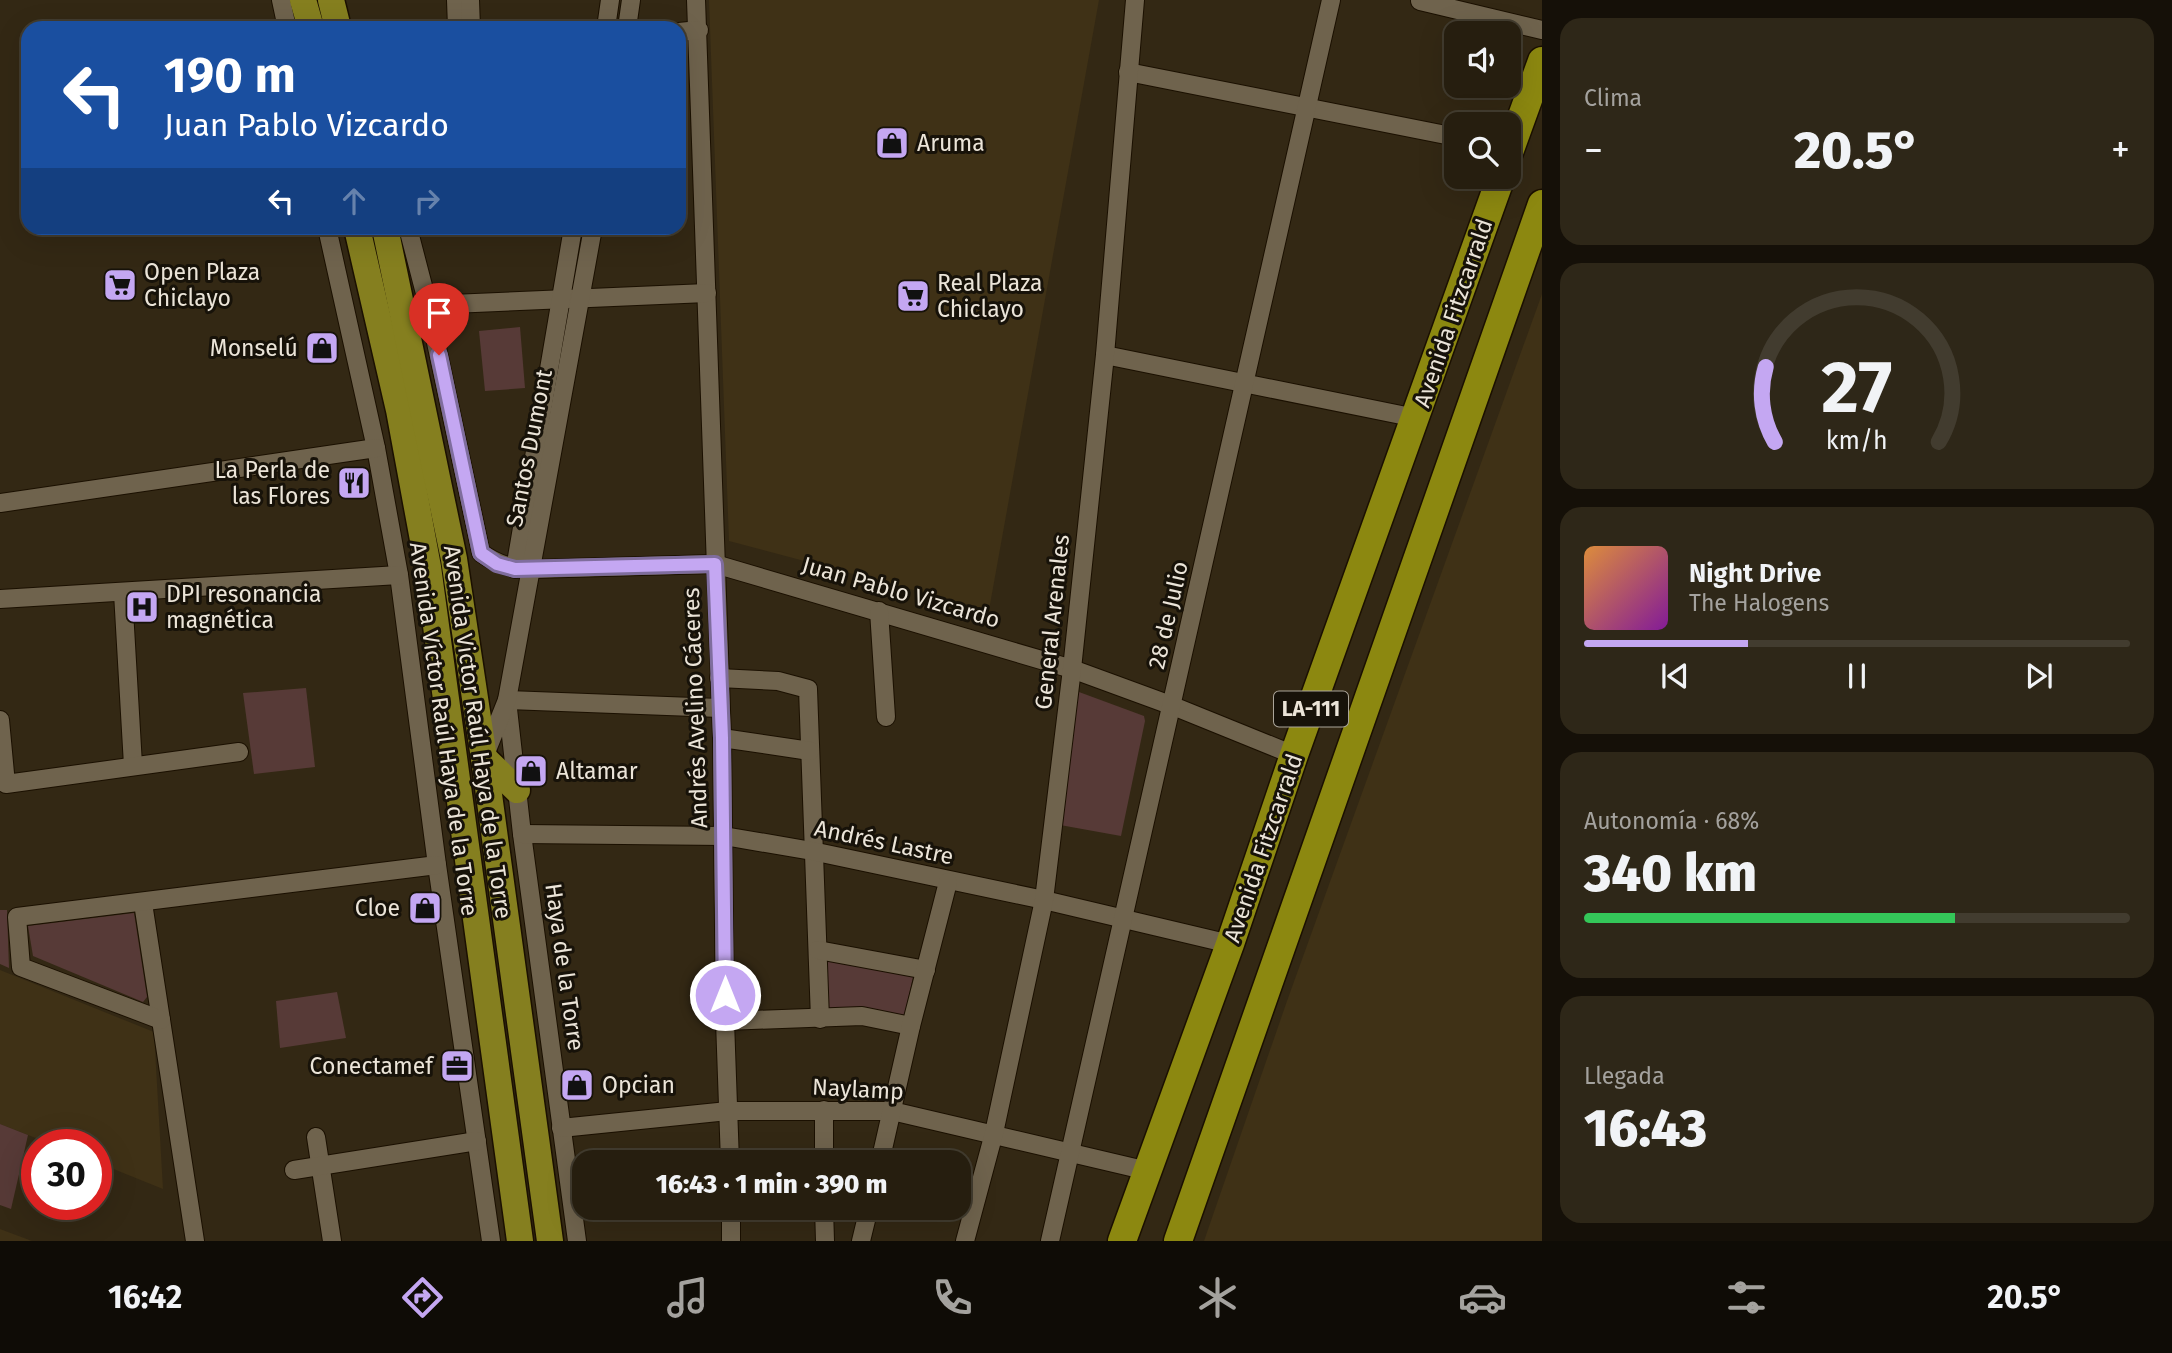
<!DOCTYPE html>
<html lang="es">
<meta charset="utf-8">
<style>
:root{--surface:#261e0f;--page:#2e2718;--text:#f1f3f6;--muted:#a4a29e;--line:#423c2f;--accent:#c4a7f2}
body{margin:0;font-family:"Fira Sans",sans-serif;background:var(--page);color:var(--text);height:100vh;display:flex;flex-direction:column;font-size:26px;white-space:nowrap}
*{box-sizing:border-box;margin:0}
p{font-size:23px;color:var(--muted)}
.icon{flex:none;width:38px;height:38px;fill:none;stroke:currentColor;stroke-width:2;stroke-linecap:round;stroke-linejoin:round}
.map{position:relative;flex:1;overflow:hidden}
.sheet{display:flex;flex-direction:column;gap:18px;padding:18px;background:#151008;width:630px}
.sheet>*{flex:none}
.guide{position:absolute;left:21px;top:21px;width:665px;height:214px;border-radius:21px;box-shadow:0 7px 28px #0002,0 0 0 2px var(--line);background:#1a4fa0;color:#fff;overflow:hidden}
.tools{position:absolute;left:1444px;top:21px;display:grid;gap:14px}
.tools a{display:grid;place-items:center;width:77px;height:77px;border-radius:14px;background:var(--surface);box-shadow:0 7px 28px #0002,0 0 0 2px var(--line);font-size:35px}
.speed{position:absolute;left:21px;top:1129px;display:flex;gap:14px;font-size:35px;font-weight:700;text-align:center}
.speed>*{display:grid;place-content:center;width:91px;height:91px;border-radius:50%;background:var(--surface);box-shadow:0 7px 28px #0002,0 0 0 2px var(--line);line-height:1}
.speed .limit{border:10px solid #d22;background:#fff;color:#111}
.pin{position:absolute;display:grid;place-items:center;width:60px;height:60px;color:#fff;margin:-72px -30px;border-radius:50% 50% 50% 0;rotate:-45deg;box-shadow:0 0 7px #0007}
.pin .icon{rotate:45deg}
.me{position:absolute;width:77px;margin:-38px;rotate:0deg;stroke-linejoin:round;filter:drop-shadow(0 0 5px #0008)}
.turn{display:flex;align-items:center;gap:24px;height:147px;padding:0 28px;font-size:32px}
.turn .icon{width:91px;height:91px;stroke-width:2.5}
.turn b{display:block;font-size:49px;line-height:60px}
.lanes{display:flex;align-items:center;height:66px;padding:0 28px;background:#0003;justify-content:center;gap:35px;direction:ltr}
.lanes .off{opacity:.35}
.big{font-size:52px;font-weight:800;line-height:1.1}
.sheet .widget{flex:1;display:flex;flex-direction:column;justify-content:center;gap:10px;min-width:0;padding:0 24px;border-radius:21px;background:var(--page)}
.sheet .dial{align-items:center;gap:0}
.dial svg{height:182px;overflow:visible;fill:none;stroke:var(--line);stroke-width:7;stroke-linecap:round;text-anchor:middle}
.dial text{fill:var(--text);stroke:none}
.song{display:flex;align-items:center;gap:21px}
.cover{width:84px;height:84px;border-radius:10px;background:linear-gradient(135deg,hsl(30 70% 55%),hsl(290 70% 35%))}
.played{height:7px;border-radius:4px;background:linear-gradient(90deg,var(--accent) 30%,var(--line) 30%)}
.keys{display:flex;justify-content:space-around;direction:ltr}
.heat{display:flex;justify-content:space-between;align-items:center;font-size:38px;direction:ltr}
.charge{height:10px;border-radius:5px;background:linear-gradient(90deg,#34c759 68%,var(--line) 0)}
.trip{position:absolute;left:572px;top:1150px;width:399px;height:70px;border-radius:21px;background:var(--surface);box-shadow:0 7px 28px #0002,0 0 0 2px var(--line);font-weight:800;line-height:70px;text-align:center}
.menu{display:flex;height:112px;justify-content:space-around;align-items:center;background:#0f0c06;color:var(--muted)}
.menu .icon{width:49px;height:49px}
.menu .selected{color:var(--accent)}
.menu b{font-size:32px;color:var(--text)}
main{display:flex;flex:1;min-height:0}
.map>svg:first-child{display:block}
</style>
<main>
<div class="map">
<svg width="1542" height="1241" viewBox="0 0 1542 1241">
<rect width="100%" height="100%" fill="#332814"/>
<g fill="#3f3116">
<path d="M709,0H1099L989,610L729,541Z"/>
<path d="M1542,294V1241H1204L1287,1001Z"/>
<path d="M0,970L154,1032L163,1189L96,1162V1144H51L0,1124Z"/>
<path d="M0,1229L32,1241H0Z"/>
</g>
<g fill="#573a37">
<path d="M520,327L525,388L485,391L479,331Z"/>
<path d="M306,688L315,767L254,774L243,693Z"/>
<path d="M1079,692L1144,716L1145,721L1121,836L1060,825L1075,697Z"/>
<path d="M0,910H7L9,968L0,964Z"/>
<path d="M134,913L147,997L143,1002L33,956L28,926Z"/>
<path d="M823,959L913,977L904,1017L821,1013Z"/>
<path d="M337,992L346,1038L280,1048L276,1001Z"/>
<path d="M0,1124L28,1135L11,1209L0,1205Z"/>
</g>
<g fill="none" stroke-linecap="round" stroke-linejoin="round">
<defs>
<g id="minor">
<path d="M281,0L287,28"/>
<path d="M456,0L457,28"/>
<path d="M470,0L471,28"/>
<path d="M696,0L722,738L725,1021L730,1162"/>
<path d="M1420,1L1542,30"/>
<path d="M606,28L610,0"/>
<path d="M627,28L631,0"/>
<path d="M679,32L699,30"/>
<path d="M1128,72L1456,137"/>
<path d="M327,228L376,448L399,575L437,865L491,1241"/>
<path d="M408,228L428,305L481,553C497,564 511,569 531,569L715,564L1072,669L1173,706L1294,755"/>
<path d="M428,305L707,293"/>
<path d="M1105,355L1416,418"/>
<path d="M0,503L376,448"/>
<path d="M515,569L573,228"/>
<path d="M123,593L133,765"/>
<path d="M0,599L399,575"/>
<path d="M879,611L886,717"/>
<path d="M719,678L778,681L808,689L820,1019"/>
<path d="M507,700L522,834L577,1241"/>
<path d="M507,700L720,708"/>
<path d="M0,720L6,784L239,752"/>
<path d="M722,738L810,751"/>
<path d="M485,755L507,700L593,228"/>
<path d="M522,834L724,836L812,851L1044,900L1230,944"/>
<path d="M143,903L195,1241"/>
<path d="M818,950L926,970"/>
<path d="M161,1020L21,967L17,917L437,865"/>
<path d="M725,1021L862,1016L911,1026"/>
<path d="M824,1110V1162"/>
<path d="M561,1128L728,1111H892L1148,1171"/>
<path d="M316,1137L332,1241"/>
<path d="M880,1162L911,1026L948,882"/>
<path d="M294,1170L477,1141"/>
<path d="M731,1208V1241"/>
<path d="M824,1208L825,1241"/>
<path d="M861,1241L869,1208"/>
<path d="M965,1241L994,1133L1044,900L1072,669L1105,355L1135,0"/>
<path d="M1050,1241L1331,0"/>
</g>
<g id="primary">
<path d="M303,0L311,28"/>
<path d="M331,0L338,28"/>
<path d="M357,228L399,410L428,567L520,1241"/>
<path d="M385,228L454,559L484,758L550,1241"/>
<path d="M484,758L517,790"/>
</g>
<g id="trunk">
<path d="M1508,155L1542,61"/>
<path d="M1122,1241L1230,944L1294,755L1501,177"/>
<path d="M1178,1241L1542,204"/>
</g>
</defs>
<use href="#minor" stroke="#1b1001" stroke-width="20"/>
<use href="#primary" stroke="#1b1001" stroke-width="29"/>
<use href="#trunk" stroke="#1b1001" stroke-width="31"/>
<use href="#minor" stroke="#6f634d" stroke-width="18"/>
<use href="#primary" stroke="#857f1f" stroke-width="26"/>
<use href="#trunk" stroke="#8c8810" stroke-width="28"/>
</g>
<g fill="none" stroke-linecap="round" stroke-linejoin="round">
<defs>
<path id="route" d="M439,355L481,553L497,564L515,569L715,564L722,738L725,995"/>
</defs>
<use href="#route" stroke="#7f6d9d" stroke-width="18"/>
<use href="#route" stroke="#c4a7f2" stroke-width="12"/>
</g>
<defs>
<symbol id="shop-square" viewBox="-11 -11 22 22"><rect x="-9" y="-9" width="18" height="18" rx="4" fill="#c4a7f2" stroke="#171209"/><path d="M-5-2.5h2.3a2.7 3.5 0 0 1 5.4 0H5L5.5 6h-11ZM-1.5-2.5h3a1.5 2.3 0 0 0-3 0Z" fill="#111"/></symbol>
<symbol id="supermarket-square" viewBox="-11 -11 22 22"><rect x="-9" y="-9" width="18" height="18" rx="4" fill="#c4a7f2" stroke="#171209"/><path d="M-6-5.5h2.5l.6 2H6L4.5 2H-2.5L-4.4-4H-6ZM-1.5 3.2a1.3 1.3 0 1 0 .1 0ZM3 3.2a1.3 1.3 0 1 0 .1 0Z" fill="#111"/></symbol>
<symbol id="restaurant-square" viewBox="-11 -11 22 22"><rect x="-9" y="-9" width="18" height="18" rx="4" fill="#c4a7f2" stroke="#171209"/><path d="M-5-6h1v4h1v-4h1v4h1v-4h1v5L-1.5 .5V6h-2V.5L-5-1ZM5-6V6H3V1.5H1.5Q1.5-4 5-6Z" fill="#111"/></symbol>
<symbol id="hospital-square" viewBox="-11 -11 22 22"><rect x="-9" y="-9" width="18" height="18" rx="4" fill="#c4a7f2" stroke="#171209"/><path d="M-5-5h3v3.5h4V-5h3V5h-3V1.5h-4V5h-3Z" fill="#111"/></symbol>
<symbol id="office-square" viewBox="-11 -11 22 22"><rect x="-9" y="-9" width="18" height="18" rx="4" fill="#c4a7f2" stroke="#171209"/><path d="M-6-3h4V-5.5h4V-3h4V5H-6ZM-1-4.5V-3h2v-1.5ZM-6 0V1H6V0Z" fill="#111"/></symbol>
</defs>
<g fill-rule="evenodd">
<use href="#shop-square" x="873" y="124" width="38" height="38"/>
<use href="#supermarket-square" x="101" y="266" width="38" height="38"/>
<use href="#supermarket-square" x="894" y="277" width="38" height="38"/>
<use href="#shop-square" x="303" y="329" width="38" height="38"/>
<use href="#restaurant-square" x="335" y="464" width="38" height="38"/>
<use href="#hospital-square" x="123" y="588" width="38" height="38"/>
<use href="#shop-square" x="512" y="752" width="38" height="38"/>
<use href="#shop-square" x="406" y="889" width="38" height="38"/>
<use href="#office-square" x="438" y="1047" width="38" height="38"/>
<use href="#shop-square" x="558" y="1066" width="38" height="38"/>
</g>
<g text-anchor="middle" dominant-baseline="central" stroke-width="6" stroke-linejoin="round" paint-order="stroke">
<rect fill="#171209" stroke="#aba59a" stroke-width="2" x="1274" y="691.5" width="74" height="35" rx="5"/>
<g font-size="21" font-weight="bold" fill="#ebe4d8">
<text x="1311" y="709">LA-111</text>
</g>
<g font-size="23" fill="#ebe4d8" stroke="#171209" text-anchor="start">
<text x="917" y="143">Aruma</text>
<text x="144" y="272">Open Plaza<tspan x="144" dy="26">Chiclayo</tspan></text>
<text x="937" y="283">Real Plaza<tspan x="937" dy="26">Chiclayo</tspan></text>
<text x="298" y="348" text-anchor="end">Monselú</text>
<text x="330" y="470" text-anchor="end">La Perla de<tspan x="330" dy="26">las Flores</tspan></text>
<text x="166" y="594">DPI resonancia<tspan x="166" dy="26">magnética</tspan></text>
<text x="556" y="771">Altamar</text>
<text x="400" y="908" text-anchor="end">Cloe</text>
<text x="433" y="1066" text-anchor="end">Conectamef</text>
<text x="602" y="1085">Opcian</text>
</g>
<g font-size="23" fill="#ebe4d8" stroke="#171209">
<text transform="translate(1453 313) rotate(-71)">Avenida Fitzcarrald</text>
<text transform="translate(529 448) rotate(-79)">Santos Dumont</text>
<text transform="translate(901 592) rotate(16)">Juan Pablo Vizcardo</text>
<text transform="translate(1168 615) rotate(-77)">28 de Julio</text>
<text transform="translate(1052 622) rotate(-84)">General Arenales</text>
<text transform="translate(695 708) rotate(-92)">Andrés Avelino Cáceres</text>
<text transform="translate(444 729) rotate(82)">Avenida Víctor Raúl Haya de la Torre</text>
<text transform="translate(478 732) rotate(82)">Avenida Victor Raúl Haya de la Torre</text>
<text transform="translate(884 842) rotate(12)">Andrés Lastre</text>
<text transform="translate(1263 848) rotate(-71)">Avenida Fitzcarrald</text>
<text transform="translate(565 967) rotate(82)">Haya de la Torre</text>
<text transform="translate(858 1089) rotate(3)">Naylamp</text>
</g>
</g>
</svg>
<div class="tools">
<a><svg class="icon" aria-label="sound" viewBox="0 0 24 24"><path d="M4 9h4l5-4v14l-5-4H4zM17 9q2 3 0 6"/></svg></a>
<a><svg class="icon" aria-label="search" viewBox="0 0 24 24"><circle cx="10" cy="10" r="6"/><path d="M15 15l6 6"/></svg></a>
</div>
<div class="speed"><div class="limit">30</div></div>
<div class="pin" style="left:439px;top:355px;background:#d93025"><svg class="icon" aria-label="arrive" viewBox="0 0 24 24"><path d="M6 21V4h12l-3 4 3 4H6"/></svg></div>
<svg class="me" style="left:725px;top:995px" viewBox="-20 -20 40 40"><circle r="17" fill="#c4a7f2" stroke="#fff" stroke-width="3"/><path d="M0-11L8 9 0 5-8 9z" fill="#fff"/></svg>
<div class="trip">16:43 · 1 min · 390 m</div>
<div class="guide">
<div class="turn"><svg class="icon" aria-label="left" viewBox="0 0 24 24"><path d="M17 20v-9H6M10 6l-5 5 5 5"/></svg><div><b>190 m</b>Juan Pablo Vizcardo</div></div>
<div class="lanes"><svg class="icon" aria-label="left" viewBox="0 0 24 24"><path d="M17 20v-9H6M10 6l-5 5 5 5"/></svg><svg class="icon off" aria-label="ahead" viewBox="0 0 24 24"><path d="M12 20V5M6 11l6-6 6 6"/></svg><svg class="icon off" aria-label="right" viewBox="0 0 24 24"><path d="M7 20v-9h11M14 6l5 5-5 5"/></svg></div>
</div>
</div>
<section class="sheet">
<div class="widget"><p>Clima</p>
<div class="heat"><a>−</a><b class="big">20.5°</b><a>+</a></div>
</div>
<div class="widget dial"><svg viewBox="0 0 100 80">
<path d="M14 69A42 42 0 1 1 86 69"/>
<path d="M14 69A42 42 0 0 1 10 36" stroke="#c4a7f2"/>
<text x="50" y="56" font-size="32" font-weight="700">27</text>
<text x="50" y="72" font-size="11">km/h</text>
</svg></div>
<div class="widget">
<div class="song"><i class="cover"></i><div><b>Night Drive</b><p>The Halogens</p></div></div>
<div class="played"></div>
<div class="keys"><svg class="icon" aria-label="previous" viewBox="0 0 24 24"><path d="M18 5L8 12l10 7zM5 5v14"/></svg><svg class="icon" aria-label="pause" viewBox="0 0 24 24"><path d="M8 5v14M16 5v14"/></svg><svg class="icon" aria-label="next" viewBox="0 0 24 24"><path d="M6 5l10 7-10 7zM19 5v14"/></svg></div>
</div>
<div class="widget"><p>Autonomía · 68%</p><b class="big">340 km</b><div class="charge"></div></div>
<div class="widget"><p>Llegada</p><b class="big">16:43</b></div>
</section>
</main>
<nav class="menu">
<b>16:42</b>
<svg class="icon selected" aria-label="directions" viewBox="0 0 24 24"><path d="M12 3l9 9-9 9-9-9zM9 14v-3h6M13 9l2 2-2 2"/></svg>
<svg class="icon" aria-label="music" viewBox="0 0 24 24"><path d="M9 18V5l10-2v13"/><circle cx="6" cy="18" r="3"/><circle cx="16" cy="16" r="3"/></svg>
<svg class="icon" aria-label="phone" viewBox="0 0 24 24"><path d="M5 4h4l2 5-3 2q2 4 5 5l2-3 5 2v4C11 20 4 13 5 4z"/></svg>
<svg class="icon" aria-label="climate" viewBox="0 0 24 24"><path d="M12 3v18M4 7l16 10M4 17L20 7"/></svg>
<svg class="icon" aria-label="car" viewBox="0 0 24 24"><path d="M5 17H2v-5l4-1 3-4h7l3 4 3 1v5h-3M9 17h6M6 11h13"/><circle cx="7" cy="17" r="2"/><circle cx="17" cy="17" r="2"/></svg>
<svg class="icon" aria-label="filters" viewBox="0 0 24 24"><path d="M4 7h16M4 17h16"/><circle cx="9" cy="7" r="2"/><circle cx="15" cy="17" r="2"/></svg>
<b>20.5°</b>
</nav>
